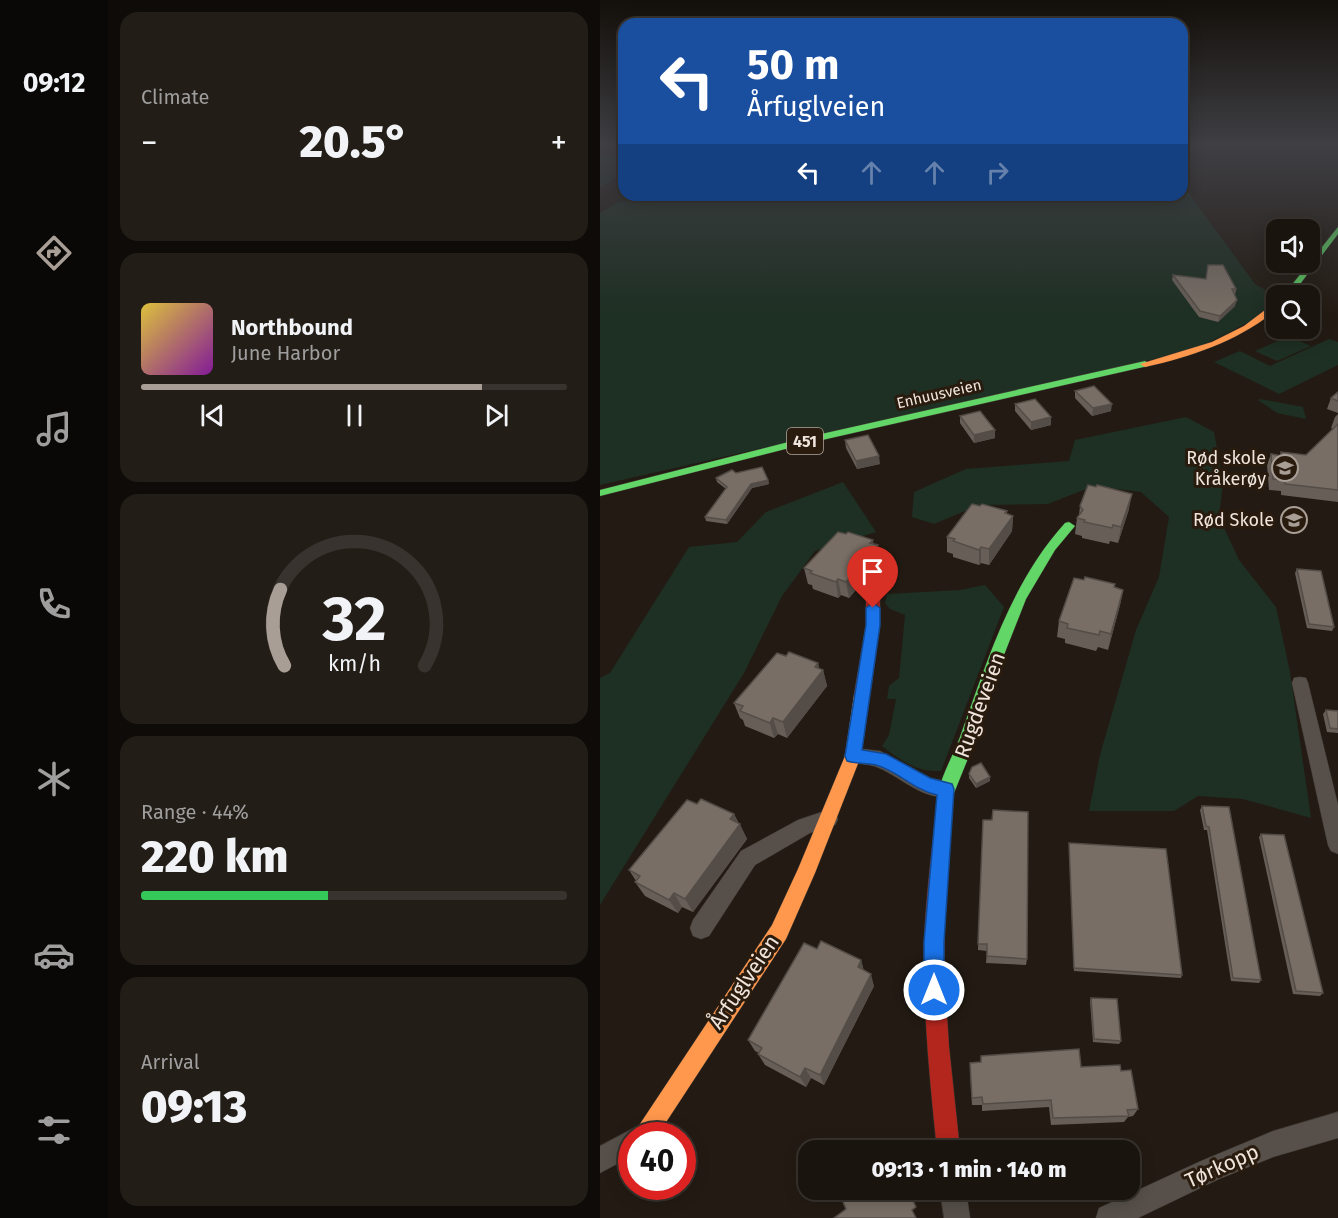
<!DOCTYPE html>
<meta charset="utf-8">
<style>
:root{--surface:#1a140e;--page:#231d17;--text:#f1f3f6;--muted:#9f9e9e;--line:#38332e;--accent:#a89e96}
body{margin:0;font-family:"Fira Sans",sans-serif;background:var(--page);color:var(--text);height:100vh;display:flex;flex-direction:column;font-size:22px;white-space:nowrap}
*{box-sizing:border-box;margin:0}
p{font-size:20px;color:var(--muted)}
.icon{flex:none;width:33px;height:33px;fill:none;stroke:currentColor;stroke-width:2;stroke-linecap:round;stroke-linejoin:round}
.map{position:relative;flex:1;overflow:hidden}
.side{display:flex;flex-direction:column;gap:12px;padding:12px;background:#0e0b08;width:492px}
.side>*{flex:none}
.top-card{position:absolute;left:18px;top:18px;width:570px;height:183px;border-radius:18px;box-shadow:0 3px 15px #0003,0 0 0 2px var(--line);background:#1a4fa0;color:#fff;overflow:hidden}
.controls{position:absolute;left:666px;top:219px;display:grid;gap:12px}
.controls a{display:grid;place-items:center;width:54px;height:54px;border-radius:12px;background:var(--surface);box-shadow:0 3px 15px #0003,0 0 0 2px var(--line);font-size:30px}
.speed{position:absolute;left:18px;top:1122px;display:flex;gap:12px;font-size:30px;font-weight:700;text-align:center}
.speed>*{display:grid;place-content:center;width:78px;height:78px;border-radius:50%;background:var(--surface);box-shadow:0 3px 15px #0003,0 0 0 2px var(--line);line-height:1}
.speed .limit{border:9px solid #d22;background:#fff;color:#111}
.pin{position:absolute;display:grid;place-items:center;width:51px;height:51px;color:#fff;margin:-62px -26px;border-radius:50% 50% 50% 0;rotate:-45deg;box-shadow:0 0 6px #0007}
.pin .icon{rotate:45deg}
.me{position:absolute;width:66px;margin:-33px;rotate:0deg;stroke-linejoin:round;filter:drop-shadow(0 0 4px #0008)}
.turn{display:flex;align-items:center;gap:21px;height:126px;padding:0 30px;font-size:27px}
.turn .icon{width:78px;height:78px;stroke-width:2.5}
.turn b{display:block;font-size:42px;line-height:51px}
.lanes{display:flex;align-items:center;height:57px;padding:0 30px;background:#0003;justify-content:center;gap:30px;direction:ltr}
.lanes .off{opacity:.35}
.big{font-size:45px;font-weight:800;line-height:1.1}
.side .widget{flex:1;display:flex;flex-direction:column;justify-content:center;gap:9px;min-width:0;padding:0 21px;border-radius:18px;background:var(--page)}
.side .dial{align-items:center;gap:0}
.dial svg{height:156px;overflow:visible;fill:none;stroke:var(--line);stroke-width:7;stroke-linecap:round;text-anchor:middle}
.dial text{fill:var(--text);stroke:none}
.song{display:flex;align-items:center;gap:18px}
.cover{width:72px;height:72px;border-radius:9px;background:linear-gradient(135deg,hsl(50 70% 55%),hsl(290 70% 35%))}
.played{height:6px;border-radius:3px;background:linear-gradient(90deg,var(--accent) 80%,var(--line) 80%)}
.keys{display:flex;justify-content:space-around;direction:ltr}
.heat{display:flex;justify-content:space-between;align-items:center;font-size:33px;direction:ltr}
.charge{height:9px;border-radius:4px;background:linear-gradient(90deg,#34c759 44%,var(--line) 0)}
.trip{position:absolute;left:198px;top:1140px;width:342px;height:60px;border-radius:18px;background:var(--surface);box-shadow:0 3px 15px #0003,0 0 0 2px var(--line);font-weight:800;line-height:60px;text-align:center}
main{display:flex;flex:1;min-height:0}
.menu{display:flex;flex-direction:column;width:108px;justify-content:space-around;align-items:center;background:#0a0806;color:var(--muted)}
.menu .icon{width:42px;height:42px}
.menu .active{color:var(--accent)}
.menu b{font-size:27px;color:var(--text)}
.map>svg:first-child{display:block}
</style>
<main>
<nav class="menu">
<b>09:12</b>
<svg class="icon active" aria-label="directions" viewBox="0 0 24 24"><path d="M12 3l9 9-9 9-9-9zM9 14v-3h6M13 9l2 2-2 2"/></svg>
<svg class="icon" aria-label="music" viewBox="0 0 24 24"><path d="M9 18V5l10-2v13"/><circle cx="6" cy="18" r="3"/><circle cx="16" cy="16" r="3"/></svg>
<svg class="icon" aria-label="phone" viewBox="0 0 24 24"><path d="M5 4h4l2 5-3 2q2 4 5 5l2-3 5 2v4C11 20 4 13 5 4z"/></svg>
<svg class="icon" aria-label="climate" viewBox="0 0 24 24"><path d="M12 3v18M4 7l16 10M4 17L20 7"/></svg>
<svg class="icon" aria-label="car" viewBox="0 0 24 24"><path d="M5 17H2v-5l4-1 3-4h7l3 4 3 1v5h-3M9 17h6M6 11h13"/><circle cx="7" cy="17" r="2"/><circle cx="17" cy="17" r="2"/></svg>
<svg class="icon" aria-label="filters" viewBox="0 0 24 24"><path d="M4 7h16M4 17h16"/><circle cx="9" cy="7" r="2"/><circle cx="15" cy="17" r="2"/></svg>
</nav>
<section class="side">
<div class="widget"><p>Climate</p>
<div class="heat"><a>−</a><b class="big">20.5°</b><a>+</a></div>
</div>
<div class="widget">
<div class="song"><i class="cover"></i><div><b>Northbound</b><p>June Harbor</p></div></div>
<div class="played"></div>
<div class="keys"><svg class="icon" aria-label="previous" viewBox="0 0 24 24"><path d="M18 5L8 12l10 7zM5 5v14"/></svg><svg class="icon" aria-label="pause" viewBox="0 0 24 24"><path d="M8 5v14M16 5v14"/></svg><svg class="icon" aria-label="next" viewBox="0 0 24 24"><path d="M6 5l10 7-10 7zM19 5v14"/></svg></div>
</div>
<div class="widget dial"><svg viewBox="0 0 100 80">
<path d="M14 69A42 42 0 1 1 86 69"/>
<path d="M14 69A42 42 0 0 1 12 30" stroke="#a89e96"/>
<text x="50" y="56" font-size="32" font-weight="700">32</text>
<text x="50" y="72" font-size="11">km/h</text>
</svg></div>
<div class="widget"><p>Range · 44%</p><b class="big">220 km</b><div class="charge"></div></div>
<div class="widget"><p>Arrival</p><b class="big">09:13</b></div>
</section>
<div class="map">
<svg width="738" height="1218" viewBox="0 0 738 1218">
<rect width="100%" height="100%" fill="#231b13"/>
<g fill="#1e2f23">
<path d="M24,153V172L0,187V156Z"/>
<path d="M582,184L655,284L676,296L661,316L594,350L0,485V213L18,202L52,195H582Z"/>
<path d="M689,336L711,346L677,361L655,351Z"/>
<path d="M729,339L738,342V365L679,394L614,362L640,351L670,366Z"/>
<path d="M660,399L703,407L706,419L677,413L658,400Z"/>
<path d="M586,417L614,432L623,482L619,517L639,560L676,607L690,672L711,818L643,799L598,796L574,811H489L500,755L536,630L559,577L569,517L541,492L494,486L448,504L379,505L334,524L312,517L314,492L366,469L469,461L475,440Z"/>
<path d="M243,482L276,532L215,551L182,596L144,673L0,905V678L10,673L89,547L137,542L166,512Z"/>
<path d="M385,585L404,607L341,771C316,772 301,761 282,746L289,735L296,699H287L289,686L299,678L305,615L290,609L285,603L287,594L360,590Z"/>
</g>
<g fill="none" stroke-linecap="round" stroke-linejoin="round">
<defs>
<g id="street">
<path d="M700,677L706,678L708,683L738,805V854L731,851L728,845L692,683L694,678Z"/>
<path d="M253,748L280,751L330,778L353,783L355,789L353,795C327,804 301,777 279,768C269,763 257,765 247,761L244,756L247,751Z"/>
<path d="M228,810L235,813L238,819L235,825L210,833L155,865L109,936L101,939L93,936L90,928L93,920L141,851L198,820Z"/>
<path d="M738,1112V1138L673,1157L619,1179L538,1218H496L499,1208L601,1161L673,1131Z"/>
<path d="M32,1129L42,1136H32V1156L0,1173V1146Z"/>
<path d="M340,1190H366L370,1218H344Z"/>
</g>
<g id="fast">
<path d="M738,227V234L691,296H683Z"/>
<path d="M545,361L550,364L548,366L209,443L0,496V490L208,437Z"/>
<path d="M469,522L475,526L455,550L426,599L402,660L371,751L354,793L352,798L346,800L340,798L338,793C342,774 353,756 360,737C387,662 410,584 465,523Z"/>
</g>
<g id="slow">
<path d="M673,304H676V310C638,341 593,356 545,367L540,364L612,342L644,326Z"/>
<path d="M262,689L267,691L270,695L261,756L215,873L186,939L57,1136H32L172,925L198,869L245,756L254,695L257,691Z"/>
</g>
<g id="jam">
<path d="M273,585L280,590V625L270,695L267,699L262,701L257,699L254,695L266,625V590Z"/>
<path d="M346,786L352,788L354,793L345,906L344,970L349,1047L360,1150H337C330,1082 323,1013 324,944C326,893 333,843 338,793L340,788Z"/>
</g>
</defs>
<use href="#street" stroke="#3d3731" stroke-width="1"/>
<use href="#fast" stroke="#3d3731" stroke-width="1"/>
<use href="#slow" stroke="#3d3731" stroke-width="1"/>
<use href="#jam" stroke="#3d3731" stroke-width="1"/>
<use href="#street" fill="#57504a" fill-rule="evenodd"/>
<use href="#fast" fill="#63d668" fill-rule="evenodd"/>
<use href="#slow" fill="#ff974d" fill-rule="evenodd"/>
<use href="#jam" fill="#b3261e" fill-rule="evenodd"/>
</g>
<g fill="#675f57">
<path d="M608,265L636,289L635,295V306L618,322L599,317L572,280L573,275L606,279Z"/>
<path d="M475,391L511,411L492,416L475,398Z"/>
<path d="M738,392V413L727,409L731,398Z"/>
<path d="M415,404L451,417V425L431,430L415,411Z"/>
<path d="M738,414V502L681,495V491L669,490L667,465L671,454L680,455L681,452L706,455L733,429L731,428L735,417Z"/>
<path d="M360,416L395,438L374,443L360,423Z"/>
<path d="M245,440L280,464L257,469L246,448Z"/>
<path d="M136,473L168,480L169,484L152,488L127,524L106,521L105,517L126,489L117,482L116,478Z"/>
<path d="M380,506L407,511V514L413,516L412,531L389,565L381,563L379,565L353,557V554L347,552V537Z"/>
<path d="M480,506L529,509L518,543L510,541L509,544L482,538V536L475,534L477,518L479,515Z"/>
<path d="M246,534L273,540V544L280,561L249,598L241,595L238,598L213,589L212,585L208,584L204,568Z"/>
<path d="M697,569L734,627L732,631L707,628L695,573Z"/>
<path d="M514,587L523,590L520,605L508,650L498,647L496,651L465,643V639L457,637L459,621Z"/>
<path d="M186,656L218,663L219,668L223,670L227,686L187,738L178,734L174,738L145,726L143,720L140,718L134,703Z"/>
<path d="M726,710L738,711V733L727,732L723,714Z"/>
<path d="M369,774L390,777V781L376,788L369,778Z"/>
<path d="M97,804L134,814L147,839L93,912L82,907L78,913L45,896L35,882L36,881L29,870Z"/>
<path d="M602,806L661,980L659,983L631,981L607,830H604L600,810Z"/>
<path d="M383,820H392L427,959L426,965L386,963L387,951L378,950Z"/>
<path d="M661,834L723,993L720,996L693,994L659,837Z"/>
<path d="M469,843L582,975L581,978L474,971L469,847Z"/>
<path d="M217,949L261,960L264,971L274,986L224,1085L211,1078L206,1087L165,1065L158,1054L159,1053L155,1051L148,1040Z"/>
<path d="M491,998L521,1041L519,1044L493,1042L490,1001Z"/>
<path d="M481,1067L521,1071L538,1109L533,1116L528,1117L524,1122L451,1125L449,1107L382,1111V1105H372L370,1070Z"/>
</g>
<g fill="#544d47">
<path d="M637,300L635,306L618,322L620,316Z"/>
<path d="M512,404L511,411L492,416L493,408Z"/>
<path d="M451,417V425L431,430V422Z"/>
<path d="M395,430V438L374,443V435Z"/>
<path d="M279,456L280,464L257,469L256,461Z"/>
<path d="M168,480L169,484L152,488L127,524L126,520L151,484Z"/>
<path d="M532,494L529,509L518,543L521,527Z"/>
<path d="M407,511L406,525L413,516L412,531L389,565V549Z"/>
<path d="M273,540L274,550L278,545L280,561L249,598L246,582Z"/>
<path d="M381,547V563L379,565V550Z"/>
<path d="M238,579L241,595L238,598L236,582Z"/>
<path d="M523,590L520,605L508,650L511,634Z"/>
<path d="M218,663L220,674L223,670L227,686L187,738L183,722Z"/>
<path d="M173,718L178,734L174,738L170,723Z"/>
<path d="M390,777V781L376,788V784Z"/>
<path d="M134,814L139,826L140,824L147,839L93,912L85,899Z"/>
<path d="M74,893L82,907L78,913L69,900Z"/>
<path d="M261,960L264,973L258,967Z"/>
<path d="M271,974L274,986L224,1085L220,1075Z"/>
<path d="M205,1068L211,1078L206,1087L200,1077Z"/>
</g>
<g fill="#786e65" stroke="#544d47" stroke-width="1.5">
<path d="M608,265H623L636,289H632L637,300L620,316L600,311L573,275L606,279Z"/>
<path d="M494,386L512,404L493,408L475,391Z"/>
<path d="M738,392V401L731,398Z"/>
<path d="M435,399L451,417L431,422L415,404Z"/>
<path d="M380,411L395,430L374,435L360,416Z"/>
<path d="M738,424V490L685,484V480L673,479L671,454L682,456L681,452L706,455Z"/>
<path d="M268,435L279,456L256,461L245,440Z"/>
<path d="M162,467L168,480L151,484L126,520L105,517L127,487L116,478L132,470L136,473Z"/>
<path d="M488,485L496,487L497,485L532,494L521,527L513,525L512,528L484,522L485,520L477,518L483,510L480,506Z"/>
<path d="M372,504L380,506L382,504L407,511L405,513L413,516L389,549L381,547L379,550L353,541L355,539L347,537Z"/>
<path d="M238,532L246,534L248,532L273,540L270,543L278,545L246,582L238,579L236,582L210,573L212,571L204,568Z"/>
<path d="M697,569L721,571L734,627L709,624Z"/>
<path d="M485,577L515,584L514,587L523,590L511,634L500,631L499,635L467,628L468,624L459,621L474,578L484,580Z"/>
<path d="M189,652L218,663L215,667L223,670L183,722L173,718L170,723L140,711L143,706L134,703L177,653L186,656Z"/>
<path d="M726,710L738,711V729L730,728Z"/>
<path d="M381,763L390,777L376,784L369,774L372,767Z"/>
<path d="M101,799L134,814L130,819L140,824L85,899L74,893L69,900L35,882L40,876L29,870L87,800L97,804Z"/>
<path d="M602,806L629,807L661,980L633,978L609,827L606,826Z"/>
<path d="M393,810L428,812L427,959L387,956V944H378L383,820H392Z"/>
<path d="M661,834L684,835L723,993L696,991Z"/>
<path d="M469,843L566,849L582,975L474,968Z"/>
<path d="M221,941L261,960L258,967L271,974L220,1075L205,1068L200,1077L158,1054L162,1048L148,1040L204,943L217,949Z"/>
<path d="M491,998L517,999L521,1041L494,1039Z"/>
<path d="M479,1049L481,1067L520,1065L521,1071L531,1070L538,1109L527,1110L529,1116L453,1118L451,1100L383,1104L382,1097L372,1098L370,1063L381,1062V1056Z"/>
<path d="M238,1190H269L270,1192L273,1190H308L316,1207L312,1210L316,1218H234L246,1209Z"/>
</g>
<linearGradient id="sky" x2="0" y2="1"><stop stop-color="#130f0a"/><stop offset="0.46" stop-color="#3f3f44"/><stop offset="1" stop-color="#3f3f44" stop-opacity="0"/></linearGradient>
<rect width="738" height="315" fill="url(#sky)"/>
<path fill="#1a73e8" stroke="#114b97" stroke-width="1.5" d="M273,603L280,608V625L262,750L286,754L330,778L352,784L354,789L344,942V990L341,997L334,1000L327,997L324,990V942L337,795C314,790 298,771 276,765C267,763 257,764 247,761L245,756L266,625V608Z"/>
<defs>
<symbol id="school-ring" viewBox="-11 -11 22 22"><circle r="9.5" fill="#291b0d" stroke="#a89e96" stroke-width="1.5"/><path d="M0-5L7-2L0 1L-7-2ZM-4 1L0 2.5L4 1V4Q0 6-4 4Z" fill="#a89e96"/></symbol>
</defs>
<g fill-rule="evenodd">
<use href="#school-ring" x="670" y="453" width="30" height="30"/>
<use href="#school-ring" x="679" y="505" width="30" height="30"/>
</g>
<g text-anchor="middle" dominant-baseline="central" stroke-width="6" stroke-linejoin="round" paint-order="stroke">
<g font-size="15" fill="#efe5dc" stroke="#291b0d">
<text transform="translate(339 394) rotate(-13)">Enhuusveien</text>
</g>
<rect fill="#291b0d" stroke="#b4a89e" stroke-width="1.5" x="187" y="428" width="36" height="26" rx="4.5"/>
<g font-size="16" font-weight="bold" fill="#efe5dc">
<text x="205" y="441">451</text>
</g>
<g font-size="18" fill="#efe5dc" stroke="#291b0d" text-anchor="end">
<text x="666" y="458">Rød skole<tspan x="666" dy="21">Kråkerøy</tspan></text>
<text x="674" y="520">Rød Skole</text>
</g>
<g font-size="21" fill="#efe5dc" stroke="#291b0d">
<text transform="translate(380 705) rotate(-70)">Rugdeveien</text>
<text transform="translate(144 982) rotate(-56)">Årfuglveien</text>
<text transform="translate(622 1166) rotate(-24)">Tørkopp</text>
</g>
</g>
</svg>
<div class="controls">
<a><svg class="icon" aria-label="sound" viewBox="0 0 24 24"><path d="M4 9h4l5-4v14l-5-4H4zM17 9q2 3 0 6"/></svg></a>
<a><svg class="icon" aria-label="search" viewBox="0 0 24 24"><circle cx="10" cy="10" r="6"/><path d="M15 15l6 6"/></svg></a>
</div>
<div class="speed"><div class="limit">40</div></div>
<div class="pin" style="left:273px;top:608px;background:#d93025"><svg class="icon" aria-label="arrive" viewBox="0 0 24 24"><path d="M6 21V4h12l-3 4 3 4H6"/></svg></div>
<svg class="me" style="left:334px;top:990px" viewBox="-20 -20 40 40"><circle r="17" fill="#1a73e8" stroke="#fff" stroke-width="3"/><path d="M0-11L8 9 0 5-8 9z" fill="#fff"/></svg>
<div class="trip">09:13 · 1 min · 140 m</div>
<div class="top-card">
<div class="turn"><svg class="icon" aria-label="left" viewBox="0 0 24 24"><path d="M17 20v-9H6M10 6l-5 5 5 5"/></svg><div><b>50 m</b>Årfuglveien</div></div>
<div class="lanes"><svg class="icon" aria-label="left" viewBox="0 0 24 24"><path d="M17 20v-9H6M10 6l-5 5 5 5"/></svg><svg class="icon off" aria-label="ahead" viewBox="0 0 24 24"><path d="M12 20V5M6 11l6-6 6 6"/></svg><svg class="icon off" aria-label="ahead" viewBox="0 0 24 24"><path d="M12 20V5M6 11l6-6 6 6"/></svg><svg class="icon off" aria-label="right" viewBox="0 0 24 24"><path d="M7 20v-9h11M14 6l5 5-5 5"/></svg></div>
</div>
</div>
</main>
